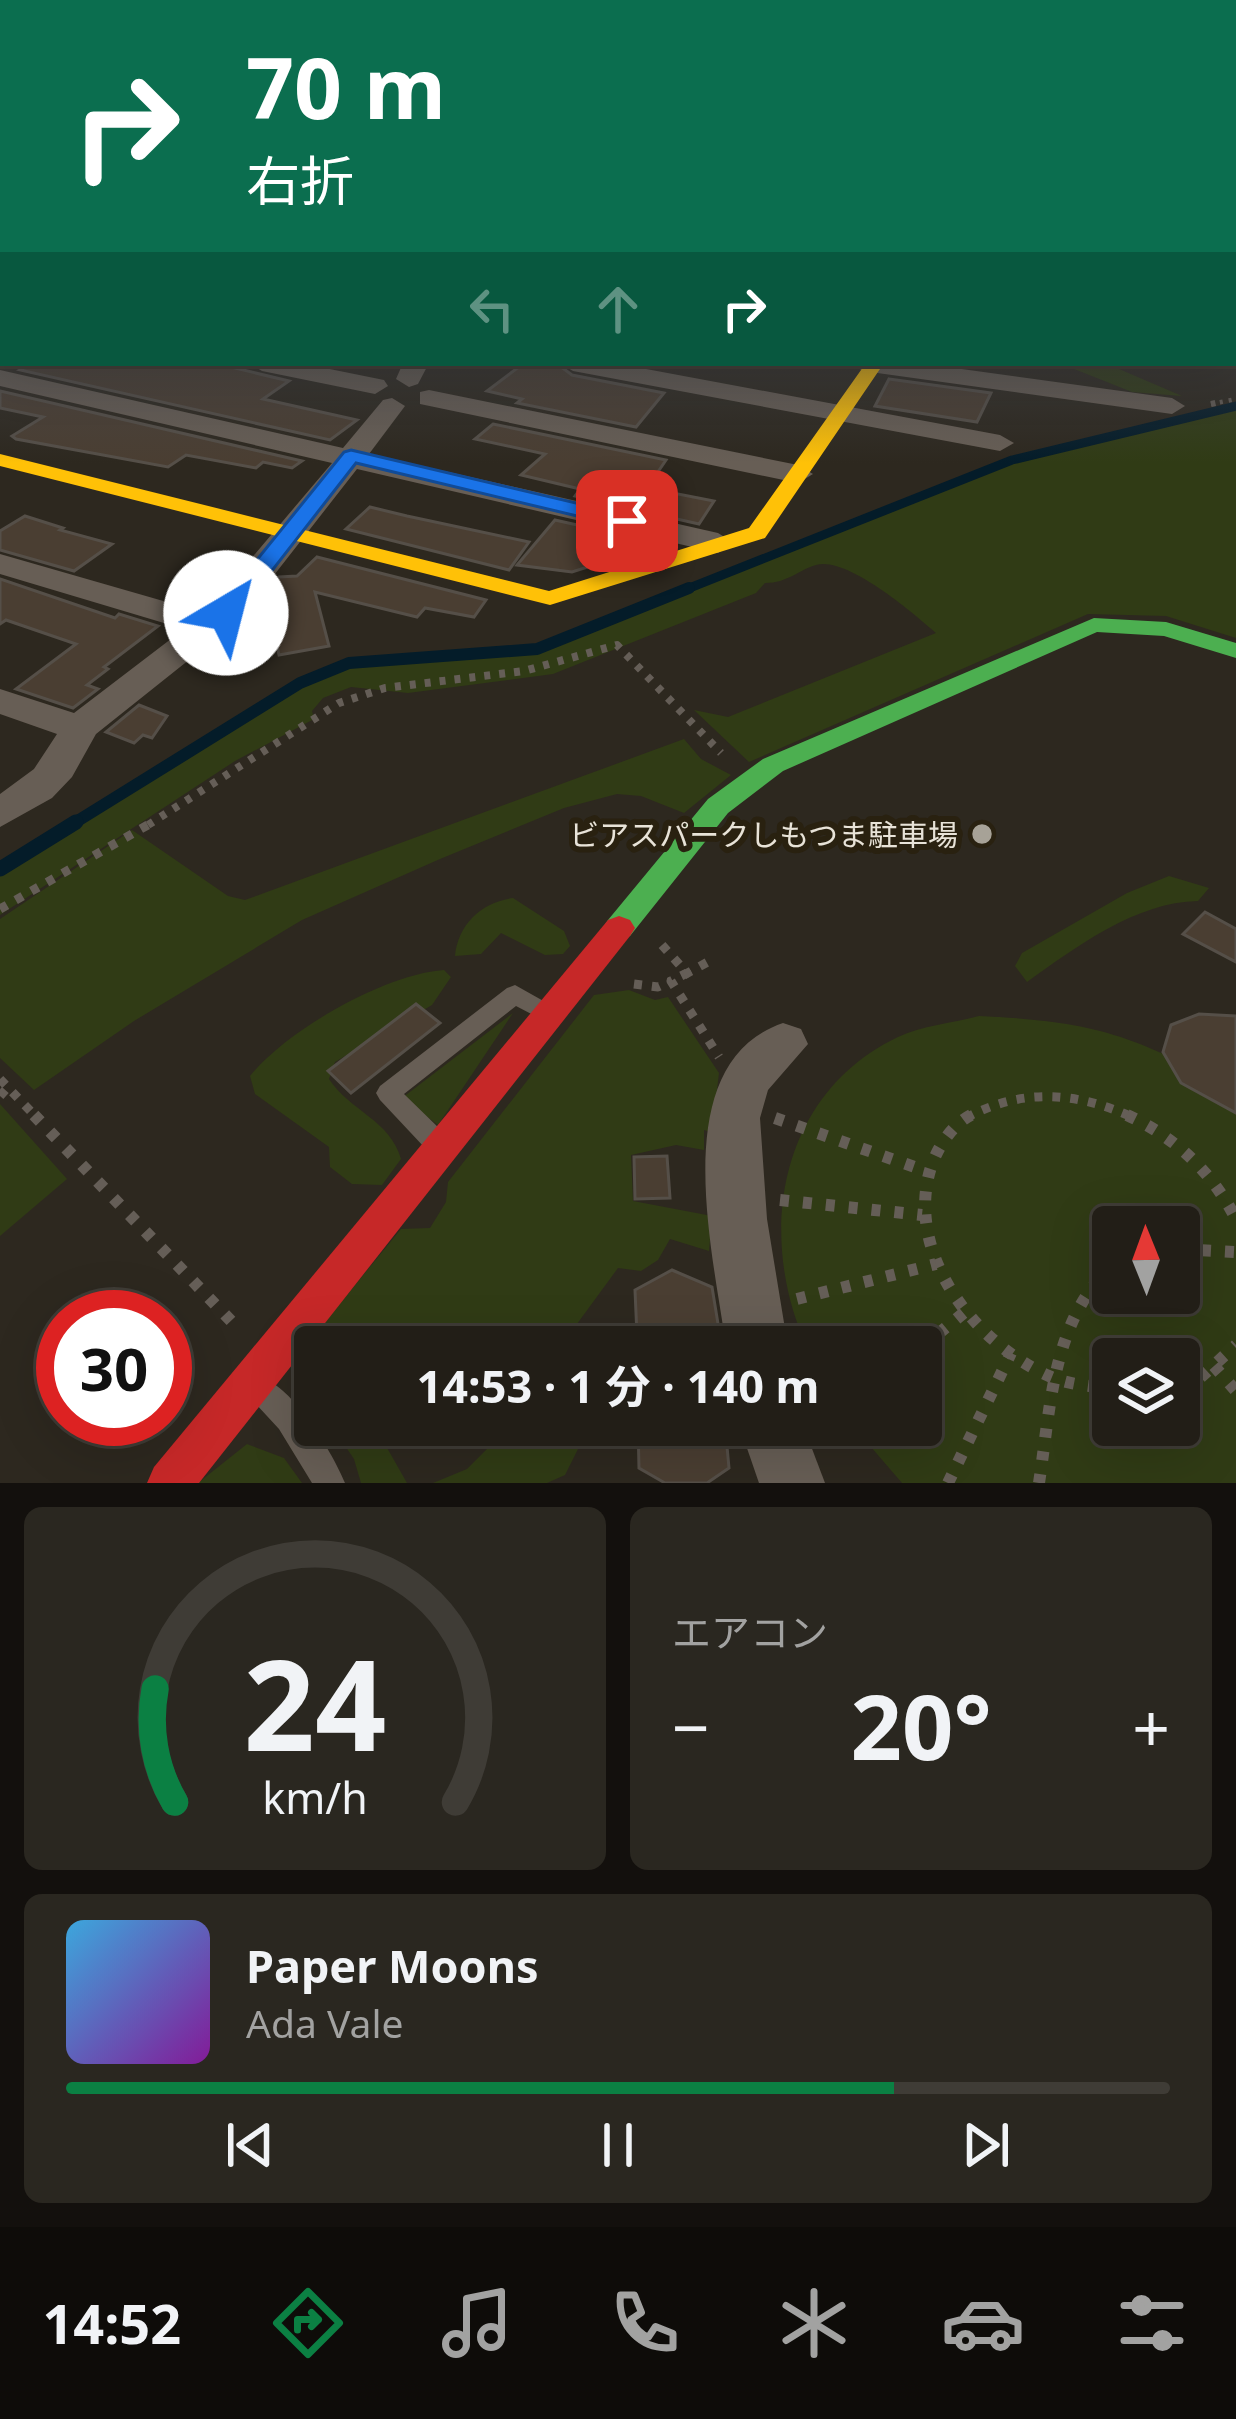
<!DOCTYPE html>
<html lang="ja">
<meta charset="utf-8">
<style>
:root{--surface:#221e17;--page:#2a2720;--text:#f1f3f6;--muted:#a2a2a1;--line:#3f3c36;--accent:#0b8043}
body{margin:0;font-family:"Noto Sans","Noto Sans JP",sans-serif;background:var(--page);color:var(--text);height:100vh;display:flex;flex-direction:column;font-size:45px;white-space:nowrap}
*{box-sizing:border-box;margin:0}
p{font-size:39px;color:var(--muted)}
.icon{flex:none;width:66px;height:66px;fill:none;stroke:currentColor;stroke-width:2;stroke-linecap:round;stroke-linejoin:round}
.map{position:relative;height:1483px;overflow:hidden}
.side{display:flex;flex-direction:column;gap:24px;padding:24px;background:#13100d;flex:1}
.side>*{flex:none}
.guide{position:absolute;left:0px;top:0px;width:1236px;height:366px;box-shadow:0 12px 48px #0002,0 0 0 3px var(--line);background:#0b6e4f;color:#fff;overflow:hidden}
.needle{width:78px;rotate:359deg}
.controls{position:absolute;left:1092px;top:1206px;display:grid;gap:24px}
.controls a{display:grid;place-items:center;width:108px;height:108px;border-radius:12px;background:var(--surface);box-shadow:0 12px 48px #0002,0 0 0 3px var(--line);font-size:60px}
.speed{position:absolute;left:36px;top:1290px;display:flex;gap:24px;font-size:60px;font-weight:700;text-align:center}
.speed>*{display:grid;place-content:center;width:156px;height:156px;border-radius:50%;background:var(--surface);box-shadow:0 12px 48px #0002,0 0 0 3px var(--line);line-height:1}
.speed .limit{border:18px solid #d22;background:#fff;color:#111}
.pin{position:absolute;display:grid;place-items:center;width:102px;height:102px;color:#fff;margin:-51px;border-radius:24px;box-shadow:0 6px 18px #0006}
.me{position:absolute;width:132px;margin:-66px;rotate:37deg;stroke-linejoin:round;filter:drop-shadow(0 0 9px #0008)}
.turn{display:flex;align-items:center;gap:42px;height:252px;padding:0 48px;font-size:54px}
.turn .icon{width:156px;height:156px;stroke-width:2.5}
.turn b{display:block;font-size:84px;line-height:102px}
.lanes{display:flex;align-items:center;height:114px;padding:0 48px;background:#0003;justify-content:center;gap:60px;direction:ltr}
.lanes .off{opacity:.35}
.big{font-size:90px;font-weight:700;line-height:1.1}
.side .tile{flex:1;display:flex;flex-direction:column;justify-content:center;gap:18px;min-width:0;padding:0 42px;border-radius:18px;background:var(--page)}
.side .dial{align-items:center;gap:0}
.dial svg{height:312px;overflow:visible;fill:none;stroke:var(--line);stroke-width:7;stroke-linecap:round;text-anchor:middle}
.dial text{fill:var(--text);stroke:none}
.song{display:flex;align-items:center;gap:36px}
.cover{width:144px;height:144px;border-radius:18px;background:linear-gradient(135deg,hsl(200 70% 55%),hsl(290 70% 35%))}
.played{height:12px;border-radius:6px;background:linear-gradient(90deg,var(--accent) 75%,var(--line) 75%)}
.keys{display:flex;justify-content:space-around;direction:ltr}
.heat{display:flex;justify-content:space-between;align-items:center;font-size:66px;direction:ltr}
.side .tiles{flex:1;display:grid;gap:24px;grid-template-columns:1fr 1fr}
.tile:last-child{grid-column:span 2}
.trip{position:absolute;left:294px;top:1326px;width:648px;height:120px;border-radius:12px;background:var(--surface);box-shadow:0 12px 48px #0002,0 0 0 3px var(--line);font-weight:700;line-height:120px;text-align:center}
.menu{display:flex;height:192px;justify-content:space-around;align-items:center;background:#0e0c09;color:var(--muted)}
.menu .icon{width:84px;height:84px}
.menu .current{color:var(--accent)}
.menu b{font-size:54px;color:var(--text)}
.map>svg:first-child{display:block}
</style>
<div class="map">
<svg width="1236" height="1483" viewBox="0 0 1236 1483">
<rect width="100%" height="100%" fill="#2d281f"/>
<g fill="#303b15" fill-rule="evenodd">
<path d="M1059,363H1105L1182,396L1132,392Z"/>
<path d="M1236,409V638L1166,616L1088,614L749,762L694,710L728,717L936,633C913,613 847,556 816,565C798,570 788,583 765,583L756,593L553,674L408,693L351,687L323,698L312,711L314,719L235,761L0,915V872L306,683L350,665L537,650L1014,462Z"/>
<path d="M684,739L701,759L731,775L684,813L641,796L617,794L564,808L440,859L302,920L134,1021L34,1090L0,1058V919L132,830L228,896L245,900Z"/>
<path d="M1169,876L1209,888L1198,901C1136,902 1076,947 1027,982L1015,966L1022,953L1127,893Z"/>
<path d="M513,898L564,931L570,946L563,954L545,955L501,933L481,954L455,956C458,924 482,902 513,898Z"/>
<path d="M444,970L451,977L432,1005L335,1062L329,1079C350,1111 390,1120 401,1159L382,1185L352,1184L330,1167L329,1147L255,1094L250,1076C287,1030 385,974 444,970Z"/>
<path d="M629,990L655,1000L668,997L719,1073L712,1132L704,1130V1150L676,1145L631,1155L633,1201L712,1216L709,1251L670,1239L658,1260L641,1271L618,1268L566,1339L567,1347H315V1402L300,1352L401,1229L430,1228L446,1202L448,1182L594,995Z"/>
<path d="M513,1013L438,1125L402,1098Z"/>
<path d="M979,1016C1092,1021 1138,1035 1236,1093V1483H902L852,1425H921V1347H807C756,1236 778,1094 898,1037C921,1026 953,1023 979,1016ZM1113,1227H1179V1293H1113ZM1113,1359H1179V1425H1113Z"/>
<path d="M0,1104L67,1179L0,1236Z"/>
<path d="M331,1425H390L384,1429L386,1446L407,1483H361L354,1459Z"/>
<path d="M511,1425H590L565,1475L547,1483H433L467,1469Z"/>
<path d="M247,1444L284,1458L302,1483H198Z"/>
</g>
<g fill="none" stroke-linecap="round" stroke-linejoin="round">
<path stroke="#041c29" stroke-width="9" d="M682,591L1012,460L1236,406"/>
<path stroke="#041c29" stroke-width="12" d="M71,825L300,683L349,663L537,649L689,588"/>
<path stroke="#041c29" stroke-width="15" d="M0,869L76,822"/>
</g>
<g fill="#4a3e32" stroke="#554f48" stroke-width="3">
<path d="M32,363H214L289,381L263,399L357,420L330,440L20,370Z"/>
<path d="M524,363H556L572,375L664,393L636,427L517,403L522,399L487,391Z"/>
<path d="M889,379L991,393L977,422L875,406Z"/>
<path d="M0,391L302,461L292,468L263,462L256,468L186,455L168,467L16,439L12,436L43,417L0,408Z"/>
<path d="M493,424L666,460L647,488L714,501L699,524L575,496L580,489L521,475L545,454L475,439Z"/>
<path d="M370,507L407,516L529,542L509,570L346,529Z"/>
<path d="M25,516L63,528L60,530L112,544L74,571L0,550V531Z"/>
<path d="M555,520L635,538L620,557L600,555L591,566L572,572L517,565Z"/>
<path d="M317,557L486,600L474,617L425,608L417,617L315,592L329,646L279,655L275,637L230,644L229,634L279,577L297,576Z"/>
<path d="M0,579L115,618L119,614L158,626L104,667L108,669L87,685L98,689L73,708L16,689L76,644L6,620L0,624Z"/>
<path d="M139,705L167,716L152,738L143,735L134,743L106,732Z"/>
<path d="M1205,912L1236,929V962L1183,934Z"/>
<path d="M416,1004L440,1023L351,1093L328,1071Z"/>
<path d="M1199,1014L1236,1016V1113L1181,1083L1163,1052L1171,1025Z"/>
<path d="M667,1156L670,1198L635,1199L634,1157Z"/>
<path d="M672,1270L712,1287L720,1336L702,1347H657L637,1336L635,1290Z"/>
<path d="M638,1425H725L729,1468L707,1483H665L639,1468Z"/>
</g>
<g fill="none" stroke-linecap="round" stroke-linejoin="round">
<path stroke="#655e57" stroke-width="4.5" stroke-dasharray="3 6" stroke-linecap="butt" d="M1211,404L1236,399"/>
<path stroke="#655e57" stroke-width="6" stroke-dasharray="4.5 8" stroke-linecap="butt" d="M1211,404L1220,402"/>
<path stroke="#655e57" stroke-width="8" stroke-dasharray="6 9" stroke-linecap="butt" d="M148,825L339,703L385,688L524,671L617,645L721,753"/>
<g stroke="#655e57" stroke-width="9" stroke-dasharray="8 10" stroke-linecap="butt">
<path d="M0,909L153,822"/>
<path d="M662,945L687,973L671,981L719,1057"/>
<path d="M684,975L715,958"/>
<path d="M634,984L658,987L671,981"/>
<path d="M0,1079L37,1118"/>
<path d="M0,1096L8,1087"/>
<path d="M966,1118C1021,1088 1076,1091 1134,1118"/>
</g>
<g stroke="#655e57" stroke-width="12" stroke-dasharray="9 14" stroke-linecap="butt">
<path d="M34,1115L231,1321"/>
<path d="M971,1115C950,1126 935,1151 929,1174C908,1257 975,1343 1049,1376C1069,1385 1092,1386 1113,1389"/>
<path d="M1127,1115C1175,1137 1212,1172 1236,1219"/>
<path d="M775,1118L926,1171"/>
<path d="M780,1200L922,1215"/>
<path d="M1179,1249L1236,1252"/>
<path d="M797,1299L936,1264"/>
<path d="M921,1348L966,1311"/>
<path d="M1214,1366L1236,1391"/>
<path d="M1179,1385L1200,1378L1236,1345"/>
<path d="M948,1483L1011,1353"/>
<path d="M1039,1483C1051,1405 1052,1321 1113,1264"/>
</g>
<g fill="#675e55" fill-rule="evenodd">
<path d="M515,985L547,1003L550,1009L547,1015L539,1018L516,1006L404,1094L443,1132L446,1140L443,1148L434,1151L425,1148L380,1100L376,1093L380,1086L507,988Z"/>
<path d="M265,1379C295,1391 333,1453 345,1483H312L279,1429L255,1403L251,1393L255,1383Z"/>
</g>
<g fill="#675e55" fill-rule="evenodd">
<path d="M249,363H300L384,380L388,386L375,394L262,371Z"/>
<path d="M403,363H429L418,384L409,387L396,379Z"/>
<path d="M560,363H614L1000,435L1014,443L1000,451L573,371Z"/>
<path d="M850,363H918L1172,398L1185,406L1172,414L863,371Z"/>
<path d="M0,370L343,448L383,400L392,398L405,406L369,454L718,533L734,543L718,553L357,469L239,620L96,734L72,777L52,798L0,827V794L34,769L57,734L0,714V689L74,713L184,629L0,574V554L205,613L332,463L0,386Z"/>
<path d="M429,390L798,465L813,474L798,483L420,404V392Z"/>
<path d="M783,1023L801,1029L808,1044L768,1090L760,1118L767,1219L788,1347H726C714,1254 664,1064 783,1023Z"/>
<path d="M739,1425H803L825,1483H759Z"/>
</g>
<path fill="#4caf50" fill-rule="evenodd" d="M1094,618L1166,622L1236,643V658L1164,636L1097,632L783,771L728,813L630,936L619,940L608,936L603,928L608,920L708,799L763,759Z"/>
<path fill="#ffc107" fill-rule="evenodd" d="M866,363L882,366L765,538L550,605L0,466V454L549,591L749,528Z"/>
<path fill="#c62828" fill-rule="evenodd" d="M619,916L630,920L635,928L630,936L199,1483H147L154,1467L608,920Z"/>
</g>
<linearGradient id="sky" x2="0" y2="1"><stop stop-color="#191611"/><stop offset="0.55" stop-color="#46484d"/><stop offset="1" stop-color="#46484d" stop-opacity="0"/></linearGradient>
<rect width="1236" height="463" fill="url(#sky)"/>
<path fill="#1a73e8" stroke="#114b97" stroke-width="3" d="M351,450L627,515L638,521L627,528L356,463L235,618H218V608L344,452Z"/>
<circle fill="#a7a297" stroke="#292110" stroke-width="4.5" cx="982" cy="834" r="12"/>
<g text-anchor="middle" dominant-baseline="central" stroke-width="12" stroke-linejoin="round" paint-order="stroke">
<g font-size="30" fill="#e8e3d8" stroke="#292110" text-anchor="end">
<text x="958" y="834">ビアスパークしもつま駐車場</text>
</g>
</g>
</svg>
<div class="controls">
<a><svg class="needle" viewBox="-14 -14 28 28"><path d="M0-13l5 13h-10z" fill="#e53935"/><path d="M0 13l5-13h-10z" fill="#a2a2a1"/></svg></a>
<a><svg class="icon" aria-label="layers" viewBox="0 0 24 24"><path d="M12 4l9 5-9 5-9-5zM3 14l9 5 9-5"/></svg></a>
</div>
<div class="speed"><div class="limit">30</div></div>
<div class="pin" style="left:627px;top:521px;background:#d93025"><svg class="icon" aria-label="arrive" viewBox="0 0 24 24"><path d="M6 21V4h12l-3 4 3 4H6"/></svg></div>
<svg class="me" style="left:226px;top:613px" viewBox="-20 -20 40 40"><circle r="19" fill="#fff"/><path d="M0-13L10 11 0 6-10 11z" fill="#1a73e8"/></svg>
<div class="trip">14:53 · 1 分 · 140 m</div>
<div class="guide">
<div class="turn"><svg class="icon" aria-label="right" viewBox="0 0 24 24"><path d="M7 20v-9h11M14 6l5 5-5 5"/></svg><div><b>70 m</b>右折</div></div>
<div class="lanes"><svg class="icon off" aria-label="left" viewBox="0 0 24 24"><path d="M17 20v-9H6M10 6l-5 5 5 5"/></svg><svg class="icon off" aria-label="ahead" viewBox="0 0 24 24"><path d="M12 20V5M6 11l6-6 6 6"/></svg><svg class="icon" aria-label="right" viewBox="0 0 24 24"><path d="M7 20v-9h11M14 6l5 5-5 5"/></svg></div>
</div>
</div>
<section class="side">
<div class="tiles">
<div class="tile dial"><svg viewBox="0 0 100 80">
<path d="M14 69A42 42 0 1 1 86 69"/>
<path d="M14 69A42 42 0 0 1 9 40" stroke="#0b8043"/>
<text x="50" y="56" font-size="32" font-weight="700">24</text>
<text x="50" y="72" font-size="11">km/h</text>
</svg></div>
<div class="tile"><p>エアコン</p>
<div class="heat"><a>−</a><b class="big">20°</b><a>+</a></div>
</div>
<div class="tile">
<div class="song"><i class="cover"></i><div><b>Paper Moons</b><p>Ada Vale</p></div></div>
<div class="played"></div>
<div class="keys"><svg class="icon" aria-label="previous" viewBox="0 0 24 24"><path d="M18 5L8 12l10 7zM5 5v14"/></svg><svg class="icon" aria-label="pause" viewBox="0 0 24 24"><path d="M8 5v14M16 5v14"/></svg><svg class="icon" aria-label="next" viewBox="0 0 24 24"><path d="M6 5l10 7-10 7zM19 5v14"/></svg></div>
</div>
</div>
</section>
<nav class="menu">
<b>14:52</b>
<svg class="icon current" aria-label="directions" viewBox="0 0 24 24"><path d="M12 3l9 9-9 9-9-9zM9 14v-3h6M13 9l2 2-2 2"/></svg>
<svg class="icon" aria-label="music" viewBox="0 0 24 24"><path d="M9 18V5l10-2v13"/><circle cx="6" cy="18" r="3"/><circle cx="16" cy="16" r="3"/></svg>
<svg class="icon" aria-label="phone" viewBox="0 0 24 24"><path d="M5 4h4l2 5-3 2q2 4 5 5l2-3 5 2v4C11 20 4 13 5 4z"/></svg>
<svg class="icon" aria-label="climate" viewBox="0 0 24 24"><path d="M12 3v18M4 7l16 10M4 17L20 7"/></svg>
<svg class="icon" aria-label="car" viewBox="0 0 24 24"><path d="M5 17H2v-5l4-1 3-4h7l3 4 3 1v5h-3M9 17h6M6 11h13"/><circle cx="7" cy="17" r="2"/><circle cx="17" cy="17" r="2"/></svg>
<svg class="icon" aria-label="filters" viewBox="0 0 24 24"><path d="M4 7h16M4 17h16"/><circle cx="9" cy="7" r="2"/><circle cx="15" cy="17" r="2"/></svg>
</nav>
